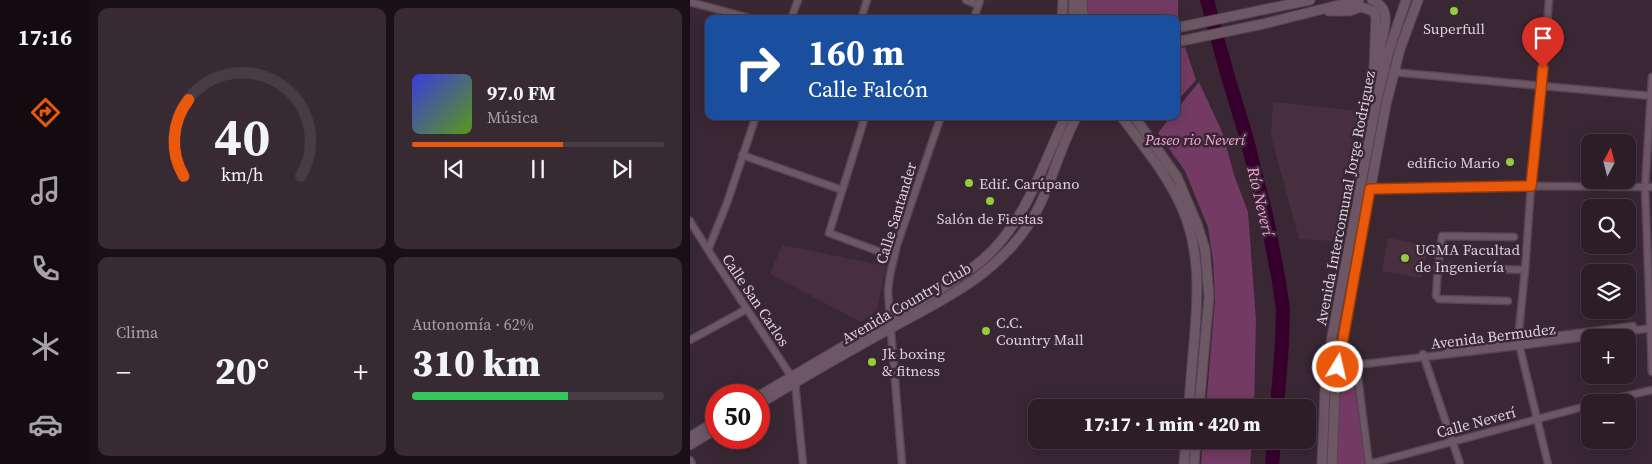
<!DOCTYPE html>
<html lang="es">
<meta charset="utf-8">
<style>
:root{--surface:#2c1d27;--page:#382a33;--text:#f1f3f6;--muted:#a6a2a7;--line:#483b44;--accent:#ea580c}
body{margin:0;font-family:"Source Serif 4",serif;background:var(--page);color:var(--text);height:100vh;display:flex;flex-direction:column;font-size:19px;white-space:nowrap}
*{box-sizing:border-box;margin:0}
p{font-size:16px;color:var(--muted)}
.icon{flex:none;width:28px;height:28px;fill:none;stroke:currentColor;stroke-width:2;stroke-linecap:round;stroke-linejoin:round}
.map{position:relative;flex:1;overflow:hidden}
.drawer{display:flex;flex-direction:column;gap:8px;padding:8px;background:#181015;width:600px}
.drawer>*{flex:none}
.guide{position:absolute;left:15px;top:15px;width:475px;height:105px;border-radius:10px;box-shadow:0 2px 12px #0003,0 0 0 1px var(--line);background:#1a4fa0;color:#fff;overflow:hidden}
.needle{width:32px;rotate:7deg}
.fabs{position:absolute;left:891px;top:134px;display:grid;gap:10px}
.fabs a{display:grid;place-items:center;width:55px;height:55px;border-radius:10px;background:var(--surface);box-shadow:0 2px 12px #0003,0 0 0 1px var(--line);font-size:25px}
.speed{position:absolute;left:15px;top:384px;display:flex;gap:10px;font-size:25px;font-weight:700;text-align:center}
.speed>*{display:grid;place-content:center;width:65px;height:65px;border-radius:50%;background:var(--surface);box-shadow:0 2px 12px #0003,0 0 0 1px var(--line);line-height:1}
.speed .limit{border:8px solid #d22;background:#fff;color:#111}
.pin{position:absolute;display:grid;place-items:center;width:42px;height:42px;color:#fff;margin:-51px -21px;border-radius:50% 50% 50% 0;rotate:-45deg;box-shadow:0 0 5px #0007}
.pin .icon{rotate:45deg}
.me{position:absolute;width:55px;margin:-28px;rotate:9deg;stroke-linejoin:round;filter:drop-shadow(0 0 4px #0008)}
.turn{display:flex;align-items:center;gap:18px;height:105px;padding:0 20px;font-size:22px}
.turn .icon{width:65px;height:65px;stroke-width:2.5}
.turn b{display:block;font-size:35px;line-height:42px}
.big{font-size:38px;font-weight:800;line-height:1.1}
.drawer .widget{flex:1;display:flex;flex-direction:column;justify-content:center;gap:8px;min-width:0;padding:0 18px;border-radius:10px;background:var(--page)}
.drawer .dial{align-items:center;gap:0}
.dial svg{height:130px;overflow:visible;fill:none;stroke:var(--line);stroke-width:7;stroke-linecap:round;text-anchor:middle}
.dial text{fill:var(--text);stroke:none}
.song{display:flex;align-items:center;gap:15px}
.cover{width:60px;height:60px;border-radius:8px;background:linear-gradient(135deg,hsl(240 70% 55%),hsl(90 70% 35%))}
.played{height:5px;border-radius:2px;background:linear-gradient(90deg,var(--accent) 60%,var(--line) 60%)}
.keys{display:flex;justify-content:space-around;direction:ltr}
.heat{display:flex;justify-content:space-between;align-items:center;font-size:28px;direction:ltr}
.charge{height:8px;border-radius:4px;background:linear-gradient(90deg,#34c759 62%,var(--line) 0)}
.drawer .tiles{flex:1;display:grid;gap:8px;grid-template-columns:repeat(2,1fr)}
.trip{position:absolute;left:338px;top:399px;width:288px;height:50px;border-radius:10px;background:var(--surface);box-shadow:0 2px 12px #0003,0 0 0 1px var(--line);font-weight:800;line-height:50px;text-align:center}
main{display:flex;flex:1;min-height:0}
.tabs{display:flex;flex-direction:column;width:90px;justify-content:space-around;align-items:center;background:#120c10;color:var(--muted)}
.tabs .icon{width:35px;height:35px}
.tabs .current{color:var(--accent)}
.tabs b{font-size:22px;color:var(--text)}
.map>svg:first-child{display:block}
</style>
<main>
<nav class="tabs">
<b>17:16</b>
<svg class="icon current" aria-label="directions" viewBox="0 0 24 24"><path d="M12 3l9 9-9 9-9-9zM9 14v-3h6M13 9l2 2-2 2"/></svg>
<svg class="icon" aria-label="music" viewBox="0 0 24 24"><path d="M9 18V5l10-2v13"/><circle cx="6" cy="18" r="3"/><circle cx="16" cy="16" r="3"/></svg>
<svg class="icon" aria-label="phone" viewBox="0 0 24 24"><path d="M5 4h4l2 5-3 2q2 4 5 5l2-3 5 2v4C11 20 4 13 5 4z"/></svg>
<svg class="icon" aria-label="climate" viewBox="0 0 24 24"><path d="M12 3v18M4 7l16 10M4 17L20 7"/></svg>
<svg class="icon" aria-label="car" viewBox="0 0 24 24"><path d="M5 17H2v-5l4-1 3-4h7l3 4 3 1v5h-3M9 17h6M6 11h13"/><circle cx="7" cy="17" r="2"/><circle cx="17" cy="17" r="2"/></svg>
</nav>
<section class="drawer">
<div class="tiles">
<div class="widget dial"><svg viewBox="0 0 100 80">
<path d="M14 69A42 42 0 1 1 86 69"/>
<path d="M14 69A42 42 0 0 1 17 22" stroke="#ea580c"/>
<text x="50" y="56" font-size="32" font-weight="700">40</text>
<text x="50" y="72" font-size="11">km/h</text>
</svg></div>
<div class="widget">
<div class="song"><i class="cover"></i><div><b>97.0 FM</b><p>Música</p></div></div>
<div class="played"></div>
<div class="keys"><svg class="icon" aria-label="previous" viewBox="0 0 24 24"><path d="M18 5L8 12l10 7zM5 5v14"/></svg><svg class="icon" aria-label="pause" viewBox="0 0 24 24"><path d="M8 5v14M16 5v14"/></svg><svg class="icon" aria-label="next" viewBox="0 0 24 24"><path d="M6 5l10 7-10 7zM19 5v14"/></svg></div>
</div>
<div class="widget"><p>Clima</p>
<div class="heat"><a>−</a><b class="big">20°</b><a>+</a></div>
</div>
<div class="widget"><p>Autonomía · 62%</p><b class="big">310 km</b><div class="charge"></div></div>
</div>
</section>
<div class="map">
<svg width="962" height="464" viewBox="0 0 962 464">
<rect width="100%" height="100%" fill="#3a2734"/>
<g fill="#482f40">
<path d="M583,102L669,111L644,241L609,239L581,136Z"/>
<path d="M698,238L738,246L732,278L692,271Z"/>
<path d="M92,245L196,266L187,310L171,322L80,274Z"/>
</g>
<g fill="#733b63">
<path d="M397,0H488V24H486V19H398Z"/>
<path d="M495,47L506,80L486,102V49Z"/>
<path d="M509,82L533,134L544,175L558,212L566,320L564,407H516L525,300L523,260L518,227L495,171L468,133L481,116H486V110Z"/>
<path d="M662,369L676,464H646L651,370Z"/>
<path d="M513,440H562L560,464H511Z"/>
</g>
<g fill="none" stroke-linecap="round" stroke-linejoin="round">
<g stroke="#37002c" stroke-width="14">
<path d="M517,0L538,77L556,136L577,219L588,276L593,309L592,344L587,408"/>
<path d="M582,464L584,440"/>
</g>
<defs>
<g id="street">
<path d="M276,0L288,5"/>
<path d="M0,2L63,19"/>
<path d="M101,19L108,0"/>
<path d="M171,19L177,0"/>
<path d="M284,19L290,0"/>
<path d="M702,72L962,96"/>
<path d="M962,77L955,187L962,372"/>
<path d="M66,116L37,203L18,250L105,382L113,464"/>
<path d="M167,116L174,120L139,233L204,257"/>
<path d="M52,155L152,190"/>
<path d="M680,189L841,186L962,187"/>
<path d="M0,221L18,250"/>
<path d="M748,267L752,236L824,237"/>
<path d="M818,301L749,299L746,296L748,267L835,270"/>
<path d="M0,340L57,309"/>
<path d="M757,350L943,326"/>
<path d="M733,354L770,464"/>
<path d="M666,362L679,464"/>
<path d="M648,367L828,346L962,328"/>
<path d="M911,402L962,390"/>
<path d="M0,460L2,464"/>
<path d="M212,464L200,320L198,291L200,275L207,245L251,116"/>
<path d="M679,464L900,405"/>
<path d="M858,464L828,340L835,270L841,186L852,85L859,0"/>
</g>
<g id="secondary">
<path d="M392,0L393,19"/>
<path d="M682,0C704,10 693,30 690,48C690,54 691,62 693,68"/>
<path d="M639,11H659L671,7L683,11L686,17L684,67L686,94"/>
<path d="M372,19L373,0"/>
<path d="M383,19L384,0"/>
<path d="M486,28L620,0"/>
<path d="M486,42L573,24L669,0"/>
<path d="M431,116C453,146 477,174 492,208C511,252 508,297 504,343C502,364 500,386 499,408"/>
<path d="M444,116L487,177L507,224L515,249L519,297L509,408"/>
<path d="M69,396L246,292C265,280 285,268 302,251C339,213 353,163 376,116"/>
<path d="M69,404C112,378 156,353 201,328C252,300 303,277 337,227C360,194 367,152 387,116"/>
<path d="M0,437L26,421"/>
<path d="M0,445L26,429"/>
<path d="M494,464L496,440"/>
<path d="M504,464L506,440"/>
<path d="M632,464L635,390L642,336L686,104L699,50L716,0"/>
<path d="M642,464L645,390L654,330L696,105L710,49L728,0"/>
</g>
</defs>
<use href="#street" stroke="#564551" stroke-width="9"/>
<use href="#secondary" stroke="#564551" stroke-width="11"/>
<use href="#street" stroke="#6d5765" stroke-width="6"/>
<use href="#secondary" stroke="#6d5765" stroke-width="9"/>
</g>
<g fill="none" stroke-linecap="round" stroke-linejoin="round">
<defs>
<path id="route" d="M648,367L680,189L841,186L853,68"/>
</defs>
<use href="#route" stroke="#983908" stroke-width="12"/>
<use href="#route" stroke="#ea580c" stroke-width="9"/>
</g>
<g fill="#94cc3c" stroke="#3a2734" stroke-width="2">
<circle cx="764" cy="11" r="5"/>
<circle cx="820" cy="162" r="5"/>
<circle cx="279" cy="183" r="5"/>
<circle cx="300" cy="201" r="5"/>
<circle cx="715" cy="258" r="5"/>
<circle cx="296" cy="331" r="5"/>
<circle cx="182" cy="362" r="5"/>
</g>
<g text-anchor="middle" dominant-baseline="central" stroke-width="5" stroke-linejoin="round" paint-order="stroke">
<g font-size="15" fill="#ded1da" stroke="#3a2734" text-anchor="start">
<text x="764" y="28" text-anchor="middle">Superfull</text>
<text x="810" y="162" text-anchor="end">edificio Mario</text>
<text x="289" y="183">Edif. Carúpano</text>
<text x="300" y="218" text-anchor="middle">Salón de Fiestas</text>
<text x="725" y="249">UGMA Facultad<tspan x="725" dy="17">de Ingeniería</tspan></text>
<text x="306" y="322">C.C.<tspan x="306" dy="17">Country Mall</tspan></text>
<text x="192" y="353">Jk boxing<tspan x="192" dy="17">&amp; fitness</tspan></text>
</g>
<g font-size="15" font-style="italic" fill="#fca7e2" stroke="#3a2734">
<text x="505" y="139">Paseo rio Neverí</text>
</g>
<g font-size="15" fill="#ded1da" stroke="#3a2734">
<text transform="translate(655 198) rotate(-79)">Avenida Intercomunal Jorge Rodriguez</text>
<text transform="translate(206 213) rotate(-73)">Calle Santander</text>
<text transform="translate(66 300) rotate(56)">Calle San Carlos</text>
<text transform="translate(216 303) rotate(-30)">Avenida Country Club</text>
<text transform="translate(803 336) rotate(-7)">Avenida Bermudez</text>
<text transform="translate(786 422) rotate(-15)">Calle Neverí</text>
</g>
<g font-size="16" font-style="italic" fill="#f4a0db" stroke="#3a2734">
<text transform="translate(571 201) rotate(77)">Río Neverí</text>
</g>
</g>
</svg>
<div class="fabs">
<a><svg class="needle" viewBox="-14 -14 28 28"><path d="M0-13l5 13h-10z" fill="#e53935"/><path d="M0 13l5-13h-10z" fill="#a6a2a7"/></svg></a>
<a><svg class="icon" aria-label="search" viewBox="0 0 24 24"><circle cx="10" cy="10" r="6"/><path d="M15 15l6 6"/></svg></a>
<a><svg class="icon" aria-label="layers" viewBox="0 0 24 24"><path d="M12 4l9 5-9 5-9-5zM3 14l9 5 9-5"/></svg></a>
<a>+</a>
<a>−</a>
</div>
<div class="speed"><div class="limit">50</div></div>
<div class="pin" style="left:853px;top:68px;background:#d93025"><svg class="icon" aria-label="arrive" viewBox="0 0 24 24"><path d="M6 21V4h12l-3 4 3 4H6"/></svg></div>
<svg class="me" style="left:648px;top:367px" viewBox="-20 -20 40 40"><circle r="17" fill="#ea580c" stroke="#fff" stroke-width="3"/><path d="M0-11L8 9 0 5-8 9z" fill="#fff"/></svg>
<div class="trip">17:17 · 1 min · 420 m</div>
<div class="guide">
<div class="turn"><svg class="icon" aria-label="right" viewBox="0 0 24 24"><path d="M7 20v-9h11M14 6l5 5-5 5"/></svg><div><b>160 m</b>Calle Falcón</div></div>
</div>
</div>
</main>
